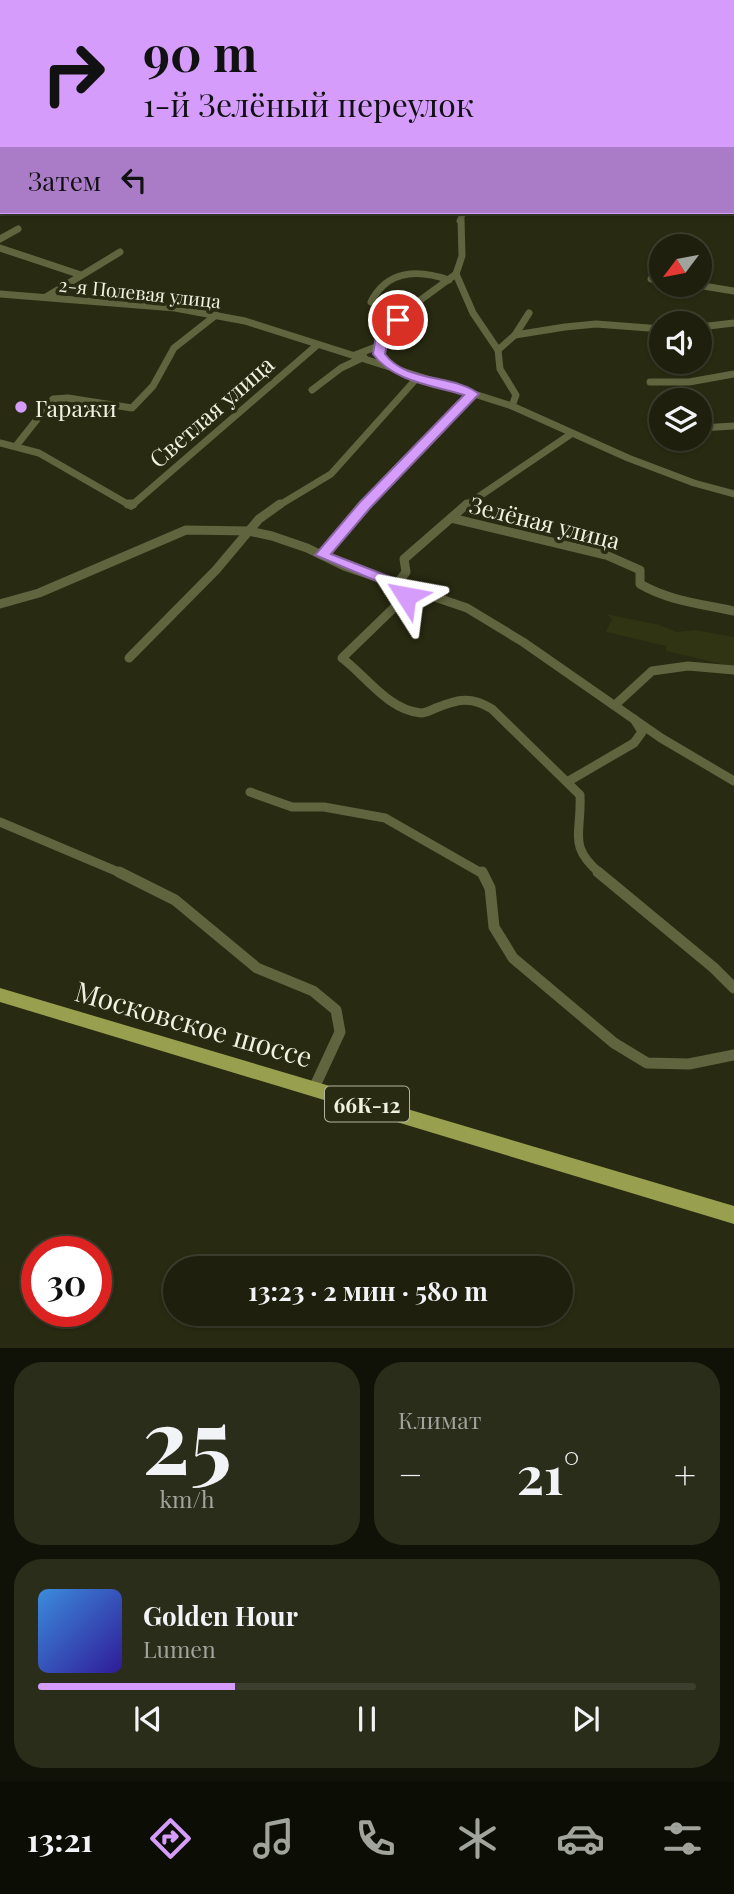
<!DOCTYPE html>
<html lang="ru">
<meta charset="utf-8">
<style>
:root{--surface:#1e200d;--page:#2b2d1b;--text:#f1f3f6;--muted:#a1a39d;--line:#3c3e2e;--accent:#d59cfb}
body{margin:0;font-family:"Playfair Display",serif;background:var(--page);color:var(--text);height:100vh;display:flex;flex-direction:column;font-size:26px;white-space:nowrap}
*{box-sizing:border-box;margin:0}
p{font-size:23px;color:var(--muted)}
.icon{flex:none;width:38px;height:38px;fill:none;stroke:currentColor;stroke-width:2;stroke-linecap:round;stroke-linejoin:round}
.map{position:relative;height:1348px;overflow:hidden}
.drawer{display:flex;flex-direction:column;gap:14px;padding:14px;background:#101207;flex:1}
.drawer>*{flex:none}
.hud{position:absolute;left:0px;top:0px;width:735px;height:214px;box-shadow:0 2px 5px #0004,0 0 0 2px var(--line);background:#d59cfb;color:#111;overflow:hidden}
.needle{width:46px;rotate:238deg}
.controls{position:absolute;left:649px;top:234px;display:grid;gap:14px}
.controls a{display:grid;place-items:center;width:63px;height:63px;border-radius:50%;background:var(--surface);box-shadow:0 2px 5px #0004,0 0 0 2px var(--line);font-size:35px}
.speed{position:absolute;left:21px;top:1236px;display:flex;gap:14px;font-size:35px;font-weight:700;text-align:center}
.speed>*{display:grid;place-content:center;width:91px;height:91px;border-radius:50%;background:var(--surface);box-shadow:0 2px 5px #0004,0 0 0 2px var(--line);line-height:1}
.speed .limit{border:10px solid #d22;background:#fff;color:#111}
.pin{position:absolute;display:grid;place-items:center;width:60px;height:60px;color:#fff;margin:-30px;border:4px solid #fff;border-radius:50%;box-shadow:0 2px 7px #0007}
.me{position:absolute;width:77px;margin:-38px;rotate:304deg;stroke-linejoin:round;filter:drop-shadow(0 0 5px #0008)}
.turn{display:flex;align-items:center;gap:24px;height:147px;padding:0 28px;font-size:32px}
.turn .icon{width:91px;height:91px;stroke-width:2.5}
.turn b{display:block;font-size:49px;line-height:60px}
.then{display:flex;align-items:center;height:66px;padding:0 28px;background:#0003;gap:14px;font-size:26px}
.big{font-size:52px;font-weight:700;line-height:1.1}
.drawer .widget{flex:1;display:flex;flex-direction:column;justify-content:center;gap:10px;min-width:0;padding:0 24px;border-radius:28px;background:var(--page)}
.drawer .dial{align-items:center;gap:0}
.dial b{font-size:91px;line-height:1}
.song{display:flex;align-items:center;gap:21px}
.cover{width:84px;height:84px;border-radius:10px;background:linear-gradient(135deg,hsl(210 70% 55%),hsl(250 70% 35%))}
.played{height:7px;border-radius:4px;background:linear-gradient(90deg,var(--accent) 30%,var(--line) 30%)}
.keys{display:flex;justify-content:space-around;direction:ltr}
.heat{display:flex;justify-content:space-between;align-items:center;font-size:38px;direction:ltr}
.drawer .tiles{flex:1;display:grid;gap:14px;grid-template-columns:1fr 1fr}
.widget:last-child{grid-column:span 2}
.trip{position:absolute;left:163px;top:1256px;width:410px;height:70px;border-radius:35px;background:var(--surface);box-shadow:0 2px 5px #0004,0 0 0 2px var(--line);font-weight:700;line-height:70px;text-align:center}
.dock{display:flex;height:112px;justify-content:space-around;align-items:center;background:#0c0d05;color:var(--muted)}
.dock .icon{width:49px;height:49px}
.dock .active{color:var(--accent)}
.dock b{font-size:32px;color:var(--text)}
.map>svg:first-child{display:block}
</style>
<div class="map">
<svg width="734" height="1348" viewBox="0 0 734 1348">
<rect width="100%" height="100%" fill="#282a11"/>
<path fill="#313413" d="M606,614L659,625L677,632L696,630L734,637V667L666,651V646L606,632L612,619Z"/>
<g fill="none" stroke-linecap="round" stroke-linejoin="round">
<g stroke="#60643f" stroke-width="5">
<path d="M47,0L54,2"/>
<path d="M342,0L348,2"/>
<path d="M609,0L619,2"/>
<path d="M297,2L301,0"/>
<path d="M448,2L452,0"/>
<path d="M645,2L648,0"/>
<path d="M698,2L705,0"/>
<path d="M459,221L465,212"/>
</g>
<g stroke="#60643f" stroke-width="7">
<path d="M0,239L18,229"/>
<path d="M0,248L81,275"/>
<path d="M456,274L473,313L498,350L500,369L516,395L512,406"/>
<path d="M651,279L662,281"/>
<path d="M697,285L734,291"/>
<path d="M0,294L175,308L245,321L512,406L628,458L694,483L734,494"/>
<path d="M46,297L120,252"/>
<path d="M371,302C387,270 418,269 449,280"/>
<path d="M700,327L734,323"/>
<path d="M515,335L529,313"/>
<path d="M498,350L515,335L565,327L596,324L662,329"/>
<path d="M355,355L381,345"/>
<path d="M386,364L379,354L382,336L415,304L456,274L462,256L461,219"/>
<path d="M650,382H689L734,374"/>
<path d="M312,390L341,368L364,357"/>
<path d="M700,428L734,426"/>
<path d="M0,443L39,453L131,506"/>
<path d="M16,446L53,399L68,398L132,408L153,386L174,348L216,315"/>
<path d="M131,506L316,346"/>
<path d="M278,506L331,474L417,378"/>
<path d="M364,506L472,394"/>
<path d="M465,506L571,434"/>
</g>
<g stroke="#60643f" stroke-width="9">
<path d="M128,504H133"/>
<path d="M451,518L606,555L640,570V584C669,601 702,604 734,611"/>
<path d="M322,555L366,504"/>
<path d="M404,586L400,580L406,572L404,559L467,504"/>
<path d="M406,588V596L342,658C366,676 388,710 421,713C426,713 431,710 436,708C458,699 471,696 492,709L580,795C582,834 567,846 601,874"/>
<path d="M0,604L39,593L186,530L249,531L272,536L307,548L344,566L467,608L523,642L661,738L734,781"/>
<path d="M129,658L216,570L259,519L280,504"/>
<path d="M615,705L652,671L688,666L734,670"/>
<path d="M567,782L634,743L642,732L634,719"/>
<path d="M250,792L292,807H324L385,818L483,874"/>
<path d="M0,822L123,874"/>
</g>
<g stroke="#60643f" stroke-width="11">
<path d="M119,872L175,900L257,968L313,991L336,1010L340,1032L314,1088"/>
<path d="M482,872L490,888L494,927L513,958L614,1043L647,1063L689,1064L734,1055"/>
<path d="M598,872L714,968L734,988"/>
</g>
<path fill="#989f4f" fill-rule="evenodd" d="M0,988L734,1206V1224L0,1002Z"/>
</g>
<path fill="#d59cfb" stroke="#8a65a3" stroke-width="2" d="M398,316L404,320L388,337L385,354C406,383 454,374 479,394L370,508L331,554L411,585L414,596L406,601L401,600L398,590L315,555L360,502L464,395C434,386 392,381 373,354L376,336Z"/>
<circle fill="#d59cfb" stroke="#282a11" stroke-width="2.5" cx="21" cy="407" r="7"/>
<g text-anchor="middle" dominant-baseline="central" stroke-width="7" stroke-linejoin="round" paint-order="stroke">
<g font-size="19" fill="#eff1e1" stroke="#282a11">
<text transform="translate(140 292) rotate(6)">2-я Полевая улица</text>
</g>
<rect fill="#282a11" stroke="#b3b5a3" stroke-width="2" x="325" y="1086.5" width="84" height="35" rx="5"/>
<g font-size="21" font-weight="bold" fill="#eff1e1">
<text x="367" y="1104">66К-12</text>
</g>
<g font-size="23" fill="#eff1e1" stroke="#282a11" text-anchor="start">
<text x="35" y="407">Гаражи</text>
</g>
<g font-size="23" fill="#eff1e1" stroke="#282a11">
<text transform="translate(211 411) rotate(-41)">Светлая улица</text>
<text transform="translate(545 522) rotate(14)">Зелёная улица</text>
</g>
<g font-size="28" fill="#eff1e1" stroke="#282a11">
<text transform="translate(194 1023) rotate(16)">Московское шоссе</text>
</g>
</g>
</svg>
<div class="controls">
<a><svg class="needle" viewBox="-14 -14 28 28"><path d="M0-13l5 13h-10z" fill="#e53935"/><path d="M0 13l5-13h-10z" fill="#a1a39d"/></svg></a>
<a><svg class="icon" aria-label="sound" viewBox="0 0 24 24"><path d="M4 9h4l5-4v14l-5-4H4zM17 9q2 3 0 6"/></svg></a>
<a><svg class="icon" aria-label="layers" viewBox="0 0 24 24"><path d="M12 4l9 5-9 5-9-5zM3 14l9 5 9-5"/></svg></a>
</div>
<div class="speed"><div class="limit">30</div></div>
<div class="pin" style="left:398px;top:320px;background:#d93025"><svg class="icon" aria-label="arrive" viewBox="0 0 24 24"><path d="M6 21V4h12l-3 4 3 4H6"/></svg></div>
<svg class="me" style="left:406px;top:596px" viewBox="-20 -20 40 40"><path d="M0-17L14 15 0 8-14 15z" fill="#d59cfb" stroke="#fff" stroke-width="4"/></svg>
<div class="trip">13:23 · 2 мин · 580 m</div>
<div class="hud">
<div class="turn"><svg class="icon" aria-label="right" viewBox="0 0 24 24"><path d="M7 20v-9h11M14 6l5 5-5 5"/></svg><div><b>90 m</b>1-й Зелёный переулок</div></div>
<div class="then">Затем<svg class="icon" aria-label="left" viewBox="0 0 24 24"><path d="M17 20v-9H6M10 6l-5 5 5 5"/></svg></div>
</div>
</div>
<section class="drawer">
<div class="tiles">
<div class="widget dial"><b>25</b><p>km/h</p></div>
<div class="widget"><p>Климат</p>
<div class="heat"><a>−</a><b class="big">21°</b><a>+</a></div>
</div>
<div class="widget">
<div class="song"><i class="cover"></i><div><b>Golden Hour</b><p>Lumen</p></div></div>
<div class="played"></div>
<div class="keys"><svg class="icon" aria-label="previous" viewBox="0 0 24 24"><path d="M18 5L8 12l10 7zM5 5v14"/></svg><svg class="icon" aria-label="pause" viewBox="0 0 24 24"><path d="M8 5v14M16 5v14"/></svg><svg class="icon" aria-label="next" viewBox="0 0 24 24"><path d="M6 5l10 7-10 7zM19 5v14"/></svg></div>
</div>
</div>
</section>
<nav class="dock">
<b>13:21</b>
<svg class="icon active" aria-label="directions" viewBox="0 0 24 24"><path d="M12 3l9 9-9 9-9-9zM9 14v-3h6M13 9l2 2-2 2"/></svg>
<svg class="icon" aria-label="music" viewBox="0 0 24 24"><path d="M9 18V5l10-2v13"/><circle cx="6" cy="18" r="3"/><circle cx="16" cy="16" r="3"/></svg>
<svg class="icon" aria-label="phone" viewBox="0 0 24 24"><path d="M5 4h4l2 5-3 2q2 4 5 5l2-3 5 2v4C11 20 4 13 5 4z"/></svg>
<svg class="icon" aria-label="climate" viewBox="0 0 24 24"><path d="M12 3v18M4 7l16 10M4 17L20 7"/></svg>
<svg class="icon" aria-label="car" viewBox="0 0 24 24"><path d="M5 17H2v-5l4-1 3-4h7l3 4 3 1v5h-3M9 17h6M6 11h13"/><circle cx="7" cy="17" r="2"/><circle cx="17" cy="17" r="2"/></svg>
<svg class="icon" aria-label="filters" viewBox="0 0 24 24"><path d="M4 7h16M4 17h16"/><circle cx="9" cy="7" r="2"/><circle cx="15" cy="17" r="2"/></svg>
</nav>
